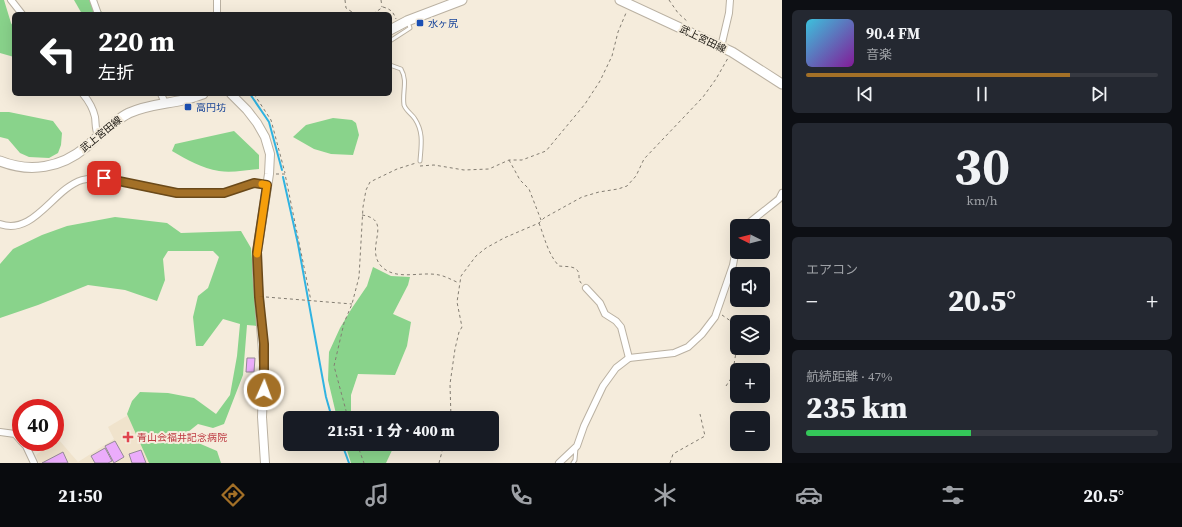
<!DOCTYPE html>
<html lang="ja">
<meta charset="utf-8">
<style>
:root{--surface:#171b24;--page:#242831;--text:#f1f3f6;--muted:#9ea1a6;--line:#363941;--accent:#a37027}
body{margin:0;font-family:"Source Serif 4","Noto Sans JP",serif;background:var(--page);color:var(--text);height:100vh;display:flex;flex-direction:column;font-size:15px;white-space:nowrap}
*{box-sizing:border-box;margin:0}
p{font-size:13px;color:var(--muted)}
.icon{flex:none;width:22px;height:22px;fill:none;stroke:currentColor;stroke-width:2;stroke-linecap:round;stroke-linejoin:round}
.map{position:relative;flex:1;overflow:hidden}
.side{display:flex;flex-direction:column;gap:10px;padding:10px;background:#0d0f14;width:400px}
.side>*{flex:none}
.guide{position:absolute;left:12px;top:12px;width:380px;height:84px;border-radius:6px;box-shadow:0 4px 16px #0002;background:#202124;color:#fff;overflow:hidden}
.needle{width:26px;rotate:276deg}
.tools{position:absolute;left:730px;top:219px;display:grid;gap:8px}
.tools a{display:grid;place-items:center;width:40px;height:40px;border-radius:6px;background:var(--surface);box-shadow:0 4px 16px #0002;font-size:20px}
.speed{position:absolute;left:12px;top:399px;display:flex;gap:8px;font-size:20px;font-weight:700;text-align:center}
.speed>*{display:grid;place-content:center;width:52px;height:52px;border-radius:50%;background:var(--surface);box-shadow:0 4px 16px #0002;line-height:1}
.speed .limit{border:6px solid #d22;background:#fff;color:#111}
.pin{position:absolute;display:grid;place-items:center;width:34px;height:34px;color:#fff;margin:-17px;border-radius:8px;box-shadow:0 2px 6px #0006}
.me{position:absolute;width:44px;margin:-22px;rotate:2deg;stroke-linejoin:round;filter:drop-shadow(0 0 3px #0008)}
.turn{display:flex;align-items:center;gap:14px;height:84px;padding:0 20px;font-size:18px}
.turn .icon{width:52px;height:52px;stroke-width:2.5}
.turn b{display:block;font-size:28px;line-height:34px}
.big{font-size:30px;font-weight:800;line-height:1.1}
.side .tile{flex:1;display:flex;flex-direction:column;justify-content:center;gap:6px;min-width:0;padding:0 14px;border-radius:6px;background:var(--page)}
.side .dial{align-items:center;gap:0}
.dial b{font-size:52px;line-height:1}
.song{display:flex;align-items:center;gap:12px}
.cover{width:48px;height:48px;border-radius:6px;background:linear-gradient(135deg,hsl(190 70% 55%),hsl(290 70% 35%))}
.played{height:4px;border-radius:2px;background:linear-gradient(90deg,var(--accent) 75%,var(--line) 75%)}
.keys{display:flex;justify-content:space-around;direction:ltr}
.heat{display:flex;justify-content:space-between;align-items:center;font-size:22px;direction:ltr}
.charge{height:6px;border-radius:3px;background:linear-gradient(90deg,#34c759 47%,var(--line) 0)}
.trip{position:absolute;left:283px;top:411px;width:216px;height:40px;border-radius:6px;background:var(--surface);box-shadow:0 4px 16px #0002;font-weight:800;line-height:40px;text-align:center}
.menu{display:flex;height:64px;justify-content:space-around;align-items:center;background:#090b0e;color:var(--muted)}
.menu .icon{width:28px;height:28px}
.menu .current{color:var(--accent)}
.menu b{font-size:18px;color:var(--text)}
main{display:flex;flex:1;min-height:0}
.map>svg:first-child{display:block}
</style>
<main>
<div class="map">
<svg width="782" height="463" viewBox="0 0 782 463">
<rect width="100%" height="100%" fill="#f5ecdc"/>
<path fill="#f0e3cc" d="M130,414L158,463H39L36,455L58,439L78,462L114,439L108,427Z"/>
<g fill="#89d38b">
<path d="M0,0H4L11,23L14,28V57L0,53Z"/>
<path d="M74,0H94L103,14H82Z"/>
<path d="M0,112H9L53,121L62,133L61,145L58,153L49,158L29,157L20,153L8,139L0,137Z"/>
<path d="M333,118L352,120L356,123L359,135L353,155L331,154L314,149L293,137L306,125Z"/>
<path d="M234,131L259,155V169C246,170 232,173 219,171C202,168 187,160 172,151L175,144Z"/>
<path d="M115,217L167,223L181,233L241,231L251,248L258,326L247,325L243,375L224,424L213,428L198,424L188,432L196,442L217,451L221,463H149L127,414L132,401L140,392L168,393L194,398L216,414L230,395L237,356L240,324L223,319L203,346H196L193,317L198,296L208,288L219,257L213,251H168L163,259L165,280L157,301L125,290L88,285L38,305L0,318V264L13,249L42,235L67,226Z"/>
<path d="M373,267L391,276L410,277L408,285L393,314L411,322L407,346L395,375L358,374L351,395V418H337L328,380L329,352L340,328L352,308L367,286Z"/>
<path d="M345,444H395L386,463H351Z"/>
</g>
<g fill="none" stroke-linecap="round" stroke-linejoin="round">
<g stroke="#30b3e1" stroke-width="2">
<path d="M250,94L269,122L282,170"/>
<path d="M283,177L298,244L326,397L332,418"/>
<path d="M342,444L349,463"/>
</g>
</g>
<g fill="#ebacfb" stroke="#948997">
<path d="M247,358H255L254,372H246Z"/>
<path d="M115,441L124,457L114,463L105,446Z"/>
<path d="M105,448L112,461L108,463H95L91,456Z"/>
<path d="M141,450L146,463H132L129,454Z"/>
<path d="M63,452L68,463H42Z"/>
</g>
<g fill="none" stroke-linecap="round" stroke-linejoin="round">
<defs>
<g id="service">
<path d="M390,41L410,28L408,22"/>
<path d="M390,65L401,69C408,81 402,92 404,105C406,111 412,114 415,119C424,133 421,146 420,161"/>
<path d="M573,463L575,460L576,448"/>
</g>
<g id="minor">
<path d="M11,0L22,14"/>
<path d="M93,0L98,14"/>
<path d="M217,14V0"/>
<path d="M721,47L729,13L730,0"/>
<path d="M83,94C88,100 93,108 95,117C96,124 95,129 98,135"/>
<path d="M161,94L165,103"/>
<path d="M0,224C34,236 53,189 82,180C106,173 151,191 177,193C192,194 208,195 223,193C234,191 244,184 255,184C259,184 263,185 267,185"/>
<path d="M745,226L779,199L782,193"/>
<path d="M586,288L600,303L605,314L616,321L621,327L629,358"/>
<path d="M0,432L15,434L21,441"/>
<path d="M22,442L26,446L34,463"/>
<path d="M559,463L577,446L584,426L603,386L616,368L629,358L674,353L688,347L702,334L715,317L733,265L736,249L735,239L737,232"/>
</g>
<path id="tertiary" d="M231,94L247,110L257,123L265,137L270,154L269,174L257,252V272L264,365L262,417L265,463"/>
<g id="secondary">
<path d="M620,0L732,52L782,84"/>
<path d="M390,30L407,21L462,0"/>
<path d="M0,161C30,173 61,168 86,147C100,135 113,121 129,113C146,105 165,104 183,100C190,99 197,96 203,94"/>
</g>
</defs>
<use href="#service" stroke="#bab1a2" stroke-width="5"/>
<use href="#minor" stroke="#bab1a2" stroke-width="8"/>
<use href="#tertiary" stroke="#bab1a2" stroke-width="10"/>
<use href="#secondary" stroke="#bab1a2" stroke-width="11"/>
<g stroke="#837d72" stroke-width="1" stroke-dasharray="3 3" stroke-linecap="butt">
<path d="M345,0L346,8L355,14"/>
<path d="M381,0L382,7"/>
<path d="M669,0L678,13L688,22"/>
<path d="M373,14L383,7C390,9 393,11 396,19"/>
<path d="M254,94L271,120L285,173"/>
<path d="M509,160L520,180L529,189L541,220"/>
<path d="M420,166L434,165L464,170L489,169L509,160H522L546,151L585,104L600,81L612,56L618,32L626,13"/>
<path d="M276,174H285L311,301"/>
<path d="M362,215C395,220 363,248 382,267C397,281 421,271 439,275C445,276 452,280 459,283"/>
<path d="M539,223C545,239 548,254 559,266C567,267 578,265 579,275C579,279 579,281 582,284"/>
<path d="M266,297L352,304"/>
<path d="M722,315L735,324L737,329"/>
<path d="M726,386L732,377L737,346"/>
<path d="M348,418L334,366L344,323L352,304L359,277L363,207L366,190L370,182L397,169L416,163"/>
<path d="M451,418L450,384L455,349L459,332L462,327L457,302L461,276L476,256L486,248L504,238L539,223L544,218L582,197L599,192L618,189L627,186L636,176L644,159L703,97L716,79L728,58"/>
<path d="M357,444L364,463"/>
<path d="M439,463L444,444"/>
<path d="M670,463L673,454L705,436L700,414"/>
</g>
<use href="#service" stroke="#fff" stroke-width="3"/>
<use href="#minor" stroke="#fff" stroke-width="6"/>
<use href="#tertiary" stroke="#fff" stroke-width="8"/>
<use href="#secondary" stroke="#fff" stroke-width="9"/>
</g>
<g fill="none" stroke-linecap="round" stroke-linejoin="round">
<defs>
<path id="route" d="M104,178L177,193H224L254,183L267,185L257,252L259,297L264,344V390"/>
</defs>
<use href="#route" stroke="#6a4919" stroke-width="10"/>
<use href="#route" stroke="#a37027" stroke-width="7"/>
<path stroke="#f59e0b" stroke-width="7" d="M257,254L267,185L262,184"/>
</g>
<g fill="#1a4fb4" stroke="#f5ecdc" stroke-width="1.5">
<rect x="416" y="19" width="8" height="8" rx="2"/>
<rect x="184" y="103" width="8" height="8" rx="2"/>
</g>
<path fill="#e0444e" stroke="#f5ecdc" stroke-width="1.5" d="M126 431h4v4h4v4h-4v4h-4v-4h-4v-4h4z"/>
<g text-anchor="middle" dominant-baseline="central" stroke-width="4" stroke-linejoin="round" paint-order="stroke">
<g font-size="10" fill="#164399" stroke="#f5ecdc" text-anchor="start">
<text x="428" y="23">水ヶ尻</text>
<text x="196" y="107">高円坊</text>
</g>
<g font-size="10" fill="#18150f" stroke="#f5ecdc">
<text transform="translate(703 39) rotate(26)">武上宮田線</text>
<text transform="translate(101 134) rotate(-39)">武上宮田線</text>
</g>
<g font-size="10" fill="#be3a42" stroke="#f5ecdc" text-anchor="start">
<text x="137" y="437">青山会福井記念病院</text>
</g>
</g>
</svg>
<div class="tools">
<a><svg class="needle" viewBox="-14 -14 28 28"><path d="M0-13l5 13h-10z" fill="#e53935"/><path d="M0 13l5-13h-10z" fill="#9ea1a6"/></svg></a>
<a><svg class="icon" aria-label="sound" viewBox="0 0 24 24"><path d="M4 9h4l5-4v14l-5-4H4zM17 9q2 3 0 6"/></svg></a>
<a><svg class="icon" aria-label="layers" viewBox="0 0 24 24"><path d="M12 4l9 5-9 5-9-5zM3 14l9 5 9-5"/></svg></a>
<a>+</a>
<a>−</a>
</div>
<div class="speed"><div class="limit">40</div></div>
<div class="pin" style="left:104px;top:178px;background:#d93025"><svg class="icon" aria-label="arrive" viewBox="0 0 24 24"><path d="M6 21V4h12l-3 4 3 4H6"/></svg></div>
<svg class="me" style="left:264px;top:390px" viewBox="-20 -20 40 40"><circle r="17" fill="#a37027" stroke="#fff" stroke-width="3"/><path d="M0-11L8 9 0 5-8 9z" fill="#fff"/></svg>
<div class="trip">21:51 · 1 分 · 400 m</div>
<div class="guide">
<div class="turn"><svg class="icon" aria-label="left" viewBox="0 0 24 24"><path d="M17 20v-9H6M10 6l-5 5 5 5"/></svg><div><b>220 m</b>左折</div></div>
</div>
</div>
<section class="side">
<div class="tile">
<div class="song"><i class="cover"></i><div><b>90.4 FM</b><p>音楽</p></div></div>
<div class="played"></div>
<div class="keys"><svg class="icon" aria-label="previous" viewBox="0 0 24 24"><path d="M18 5L8 12l10 7zM5 5v14"/></svg><svg class="icon" aria-label="pause" viewBox="0 0 24 24"><path d="M8 5v14M16 5v14"/></svg><svg class="icon" aria-label="next" viewBox="0 0 24 24"><path d="M6 5l10 7-10 7zM19 5v14"/></svg></div>
</div>
<div class="tile dial"><b>30</b><p>km/h</p></div>
<div class="tile"><p>エアコン</p>
<div class="heat"><a>−</a><b class="big">20.5°</b><a>+</a></div>
</div>
<div class="tile"><p>航続距離 · 47%</p><b class="big">235 km</b><div class="charge"></div></div>
</section>
</main>
<nav class="menu">
<b>21:50</b>
<svg class="icon current" aria-label="directions" viewBox="0 0 24 24"><path d="M12 3l9 9-9 9-9-9zM9 14v-3h6M13 9l2 2-2 2"/></svg>
<svg class="icon" aria-label="music" viewBox="0 0 24 24"><path d="M9 18V5l10-2v13"/><circle cx="6" cy="18" r="3"/><circle cx="16" cy="16" r="3"/></svg>
<svg class="icon" aria-label="phone" viewBox="0 0 24 24"><path d="M5 4h4l2 5-3 2q2 4 5 5l2-3 5 2v4C11 20 4 13 5 4z"/></svg>
<svg class="icon" aria-label="climate" viewBox="0 0 24 24"><path d="M12 3v18M4 7l16 10M4 17L20 7"/></svg>
<svg class="icon" aria-label="car" viewBox="0 0 24 24"><path d="M5 17H2v-5l4-1 3-4h7l3 4 3 1v5h-3M9 17h6M6 11h13"/><circle cx="7" cy="17" r="2"/><circle cx="17" cy="17" r="2"/></svg>
<svg class="icon" aria-label="filters" viewBox="0 0 24 24"><path d="M4 7h16M4 17h16"/><circle cx="9" cy="7" r="2"/><circle cx="15" cy="17" r="2"/></svg>
<b>20.5°</b>
</nav>
